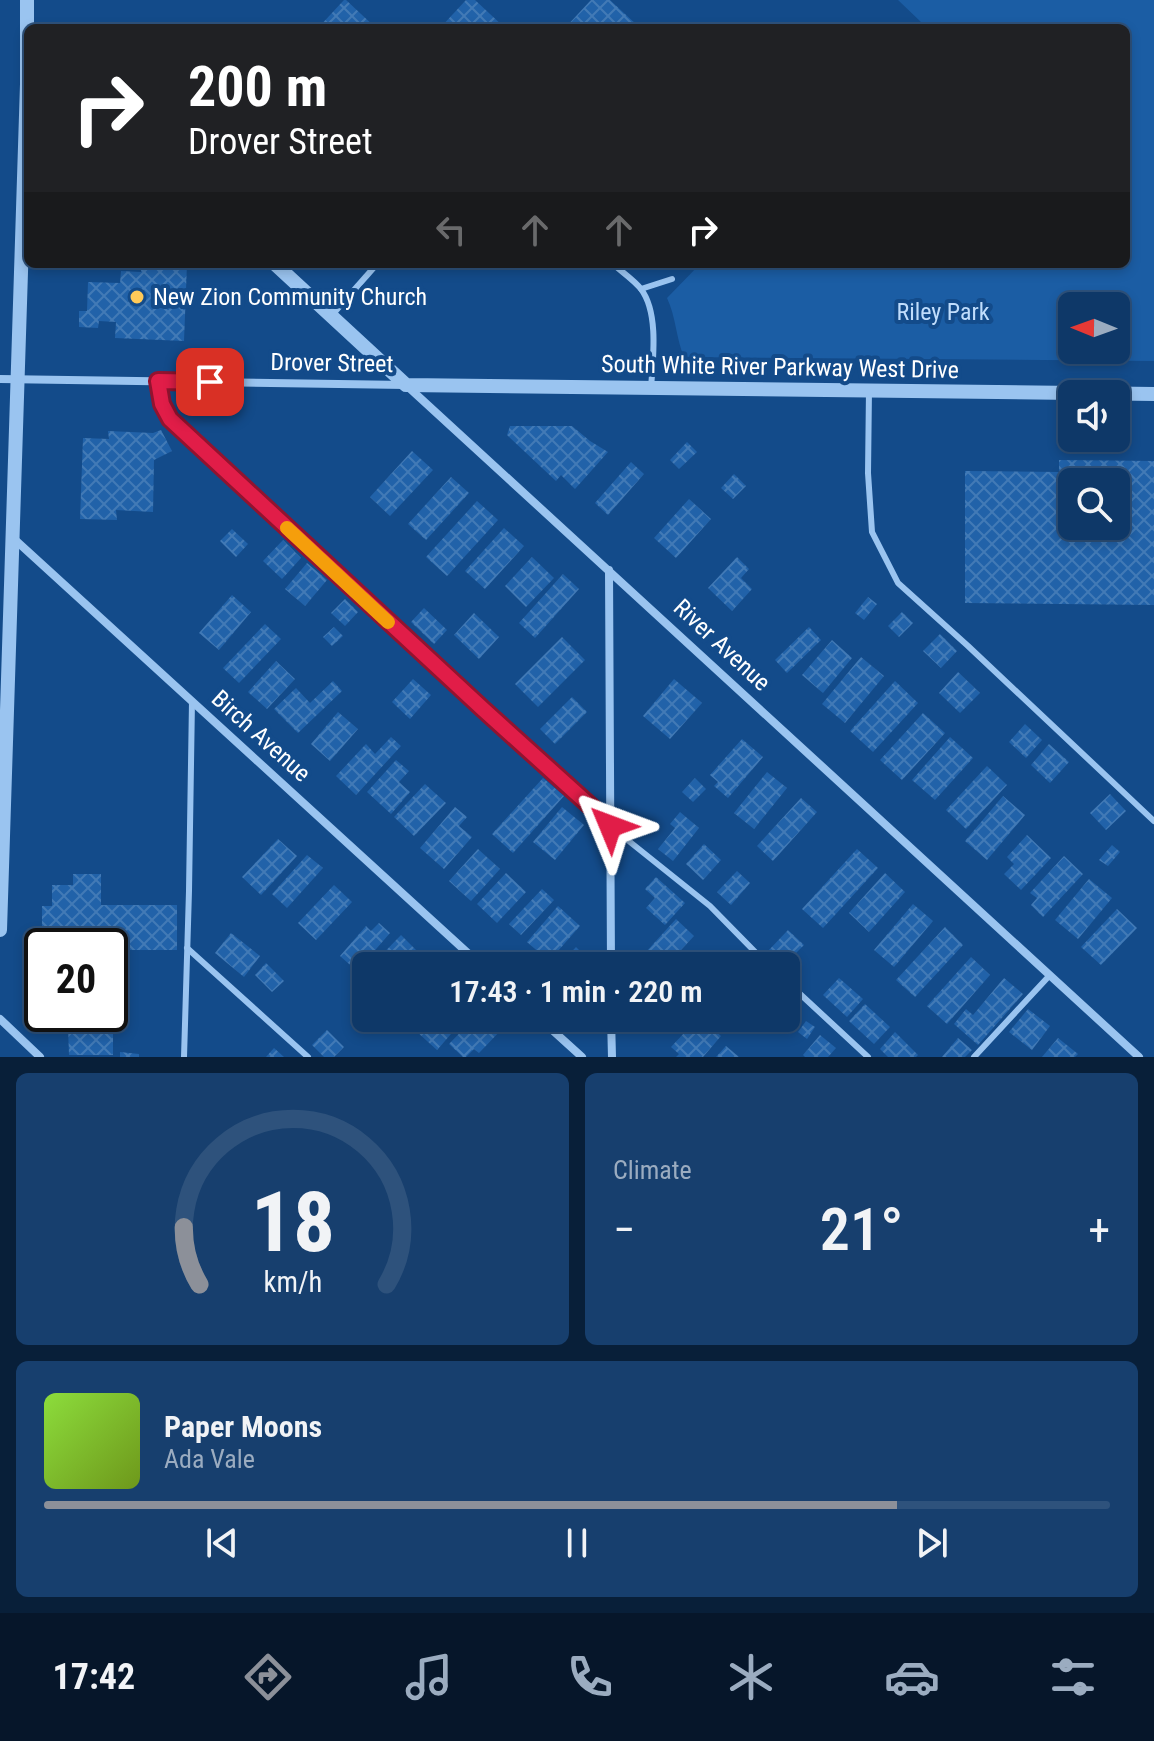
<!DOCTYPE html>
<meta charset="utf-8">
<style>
:root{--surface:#0e3868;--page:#173f6e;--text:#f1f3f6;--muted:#9bacc0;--line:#2e527c;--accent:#8c9099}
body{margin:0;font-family:"Roboto Condensed",sans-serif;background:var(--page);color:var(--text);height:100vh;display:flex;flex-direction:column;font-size:30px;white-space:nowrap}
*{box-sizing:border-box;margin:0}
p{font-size:26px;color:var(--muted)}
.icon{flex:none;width:44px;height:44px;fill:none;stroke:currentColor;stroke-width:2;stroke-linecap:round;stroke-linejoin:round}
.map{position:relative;height:1057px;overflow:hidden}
.drawer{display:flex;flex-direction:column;gap:16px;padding:16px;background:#081f39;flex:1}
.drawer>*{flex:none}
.banner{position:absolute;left:24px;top:24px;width:1106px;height:244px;border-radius:12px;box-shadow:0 4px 12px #0003,0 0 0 2px var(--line);background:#202124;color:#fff;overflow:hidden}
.needle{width:52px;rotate:271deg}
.buttons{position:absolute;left:1058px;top:292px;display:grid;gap:16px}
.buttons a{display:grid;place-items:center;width:72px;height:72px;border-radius:12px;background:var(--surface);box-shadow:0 4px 12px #0003,0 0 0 2px var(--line);font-size:40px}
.speed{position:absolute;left:24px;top:928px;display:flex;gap:16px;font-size:40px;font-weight:700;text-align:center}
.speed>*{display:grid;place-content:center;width:104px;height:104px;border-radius:50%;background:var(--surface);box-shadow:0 4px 12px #0003,0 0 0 2px var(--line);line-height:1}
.speed .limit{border:4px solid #111;border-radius:12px;background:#fff;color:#111}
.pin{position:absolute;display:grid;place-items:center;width:68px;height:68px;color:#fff;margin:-34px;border-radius:16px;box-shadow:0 4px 12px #0006}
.me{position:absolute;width:88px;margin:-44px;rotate:314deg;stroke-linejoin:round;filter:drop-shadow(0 0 6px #0008)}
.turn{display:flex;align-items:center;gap:28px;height:168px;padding:0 32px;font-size:36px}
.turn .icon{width:104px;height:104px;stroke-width:2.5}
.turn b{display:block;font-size:56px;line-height:68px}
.lanes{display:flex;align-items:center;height:76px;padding:0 32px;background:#0003;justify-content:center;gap:40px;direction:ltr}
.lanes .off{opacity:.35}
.big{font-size:60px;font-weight:600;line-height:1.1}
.drawer .widget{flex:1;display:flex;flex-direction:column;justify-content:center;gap:12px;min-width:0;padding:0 28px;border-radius:12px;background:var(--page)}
.drawer .dial{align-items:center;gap:0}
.dial svg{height:208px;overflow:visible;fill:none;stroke:var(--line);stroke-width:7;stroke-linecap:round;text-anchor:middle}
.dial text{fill:var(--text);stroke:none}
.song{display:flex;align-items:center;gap:24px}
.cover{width:96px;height:96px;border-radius:12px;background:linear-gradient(135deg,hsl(90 70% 55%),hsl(80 70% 35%))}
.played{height:8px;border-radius:4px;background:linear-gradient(90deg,var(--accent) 80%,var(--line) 80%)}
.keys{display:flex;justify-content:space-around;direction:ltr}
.heat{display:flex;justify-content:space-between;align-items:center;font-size:44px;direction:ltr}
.drawer .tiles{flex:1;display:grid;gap:16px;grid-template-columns:1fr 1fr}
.widget:last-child{grid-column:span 2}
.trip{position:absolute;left:352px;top:952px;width:448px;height:80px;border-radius:12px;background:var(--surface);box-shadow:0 4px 12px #0003,0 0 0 2px var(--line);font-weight:600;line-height:80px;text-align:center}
.menu{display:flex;height:128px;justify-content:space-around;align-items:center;background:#06162a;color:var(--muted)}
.menu .icon{width:56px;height:56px}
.menu .current{color:var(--accent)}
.menu b{font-size:36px;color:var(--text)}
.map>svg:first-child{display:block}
</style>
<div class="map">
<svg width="1154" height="1057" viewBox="0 0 1154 1057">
<defs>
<pattern id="building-cross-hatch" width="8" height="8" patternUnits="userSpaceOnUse" patternTransform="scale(2)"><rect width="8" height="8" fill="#2162a9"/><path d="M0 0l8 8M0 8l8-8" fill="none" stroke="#427ab6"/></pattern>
</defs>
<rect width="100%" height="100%" fill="#134b8a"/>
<path fill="#1b5da4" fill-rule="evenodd" d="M898,0H1154V361L684,357C676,338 676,317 667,298L700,264H1126V28H916L921,22ZM1072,306H1116V350H1072Z"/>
<g fill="url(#building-cross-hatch)" fill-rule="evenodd">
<path d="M344,0H346L376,28H318Z"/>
<path d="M466,0H475L505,28H440Z"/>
<path d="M591,0H610L640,28H565Z"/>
<path d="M141,264H187L184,341L115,338L116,322L99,321L98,328L79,327V311H87L88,282L120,283L121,271L141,272Z"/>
<path d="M510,426H572L590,441L608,452L575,489L561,475L556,481L507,435Z"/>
<path d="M161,430L172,451L154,460L153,512L116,510L117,520L80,519L83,438L109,439L108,431L153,433Z"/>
<path d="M687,442L697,452L679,469L670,460Z"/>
<path d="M412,451L433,470L390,516L370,497Z"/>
<path d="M1059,460L1154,461V605L965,603V471L1059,472ZM1072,482H1116V526H1072Z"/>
<path d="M631,462L644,474L608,515L595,503Z"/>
<path d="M734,474L746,486L733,499L721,488Z"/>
<path d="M451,477L469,493L426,540L408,524Z"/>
<path d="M689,499L711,519L676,558L654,538Z"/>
<path d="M477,501L498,520L447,576L426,557Z"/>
<path d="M504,528L524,546L485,589L465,571Z"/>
<path d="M232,529L248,544L236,557L220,541Z"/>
<path d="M283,540L301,558L282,579L263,561Z"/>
<path d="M532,557L554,578L526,607L505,586Z"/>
<path d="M737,557L749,569L741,578L752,589L732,611L708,588Z"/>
<path d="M307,563L327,580L305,606L285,589Z"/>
<path d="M563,574L579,589L535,638L519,623Z"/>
<path d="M232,595L251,612L219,650L199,633Z"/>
<path d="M868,597L877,604L864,620L855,613Z"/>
<path d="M345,599L358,612L345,626L331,613Z"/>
<path d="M424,608L447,630L434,644L411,622Z"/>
<path d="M902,612L913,623L899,637L888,626Z"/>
<path d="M474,613L499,637L479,659L454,635Z"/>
<path d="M265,624L281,639L239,683L223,668Z"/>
<path d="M334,627L343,636L332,646L323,637Z"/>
<path d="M809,627L821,640L787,673L775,660Z"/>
<path d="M940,634L957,651L941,668L923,651Z"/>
<path d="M562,637L585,660L538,707L515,684Z"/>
<path d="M832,640L852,658L823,693L802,675Z"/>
<path d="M861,657L884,676L845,723L822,704Z"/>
<path d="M276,661L295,679L267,709L248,692Z"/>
<path d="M958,672L980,693L960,713L939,693Z"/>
<path d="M413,679L431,695L410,719L392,702Z"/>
<path d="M674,679L702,703L670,739L643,716Z"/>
<path d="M333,681L342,691L298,733L274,709L296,688L310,703Z"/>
<path d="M895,681L918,703L873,752L850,731Z"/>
<path d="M572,697L587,712L555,744L540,729Z"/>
<path d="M338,712L358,729L330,761L311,744Z"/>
<path d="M923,713L945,733L902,780L880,760Z"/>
<path d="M1025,724L1042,740L1026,758L1009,742Z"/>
<path d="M391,737L401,746L356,795L336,776L366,744L375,754Z"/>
<path d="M950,737L973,758L935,800L912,780Z"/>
<path d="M742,739L763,757L728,798L714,786L718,782L710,775Z"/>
<path d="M1049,744L1069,762L1050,783L1031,765Z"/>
<path d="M396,760L409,771L399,782L410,792L391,814L367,792Z"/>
<path d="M987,766L1007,785L966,829L946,810Z"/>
<path d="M767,772L787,788L754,829L734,813Z"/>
<path d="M543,778L564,796L513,853L492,834Z"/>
<path d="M695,778L706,789L693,802L682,792Z"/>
<path d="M425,784L446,803L414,836L394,817Z"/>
<path d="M1110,794L1126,811L1106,830L1090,813Z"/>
<path d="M1003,796L1025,815L987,860L965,841Z"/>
<path d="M801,798L817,812L773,861L757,846Z"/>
<path d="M455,807L467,817L459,826L472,837L444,869L420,848Z"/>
<path d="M562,807L584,825L555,860L533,842Z"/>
<path d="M680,812L699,828L673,861L658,849L675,828L670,824Z"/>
<path d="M1027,835L1051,858L1021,890L1004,874L1014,864L1007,857Z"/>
<path d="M278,839L297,856L261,895L242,877Z"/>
<path d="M704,844L721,860L703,880L686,864Z"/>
<path d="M1112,845L1120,852L1108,866L1099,860Z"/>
<path d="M478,849L500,869L471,901L449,881Z"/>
<path d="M857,849L878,868L823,928L802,909Z"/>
<path d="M307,855L323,868L287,908L272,894Z"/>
<path d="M1064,856L1083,874L1043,917L1031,905L1037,898L1030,893Z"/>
<path d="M737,871L750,883L731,905L717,892Z"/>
<path d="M506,873L526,892L497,923L477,904Z"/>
<path d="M885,873L905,892L869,932L849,913Z"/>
<path d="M73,874H101V905H177V950H110V946H42V906H52V885H73Z"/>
<path d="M656,877L685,903L665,925L646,908L655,898L645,889Z"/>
<path d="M1089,879L1112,898L1078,939L1055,920Z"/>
<path d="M334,885L352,902L316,940L298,923Z"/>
<path d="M542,889L554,900L521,935L509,924Z"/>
<path d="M913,904L933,921L894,967L874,950Z"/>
<path d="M558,906L580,926L549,961L527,942Z"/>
<path d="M1117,909L1137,928L1101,965L1081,947Z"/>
<path d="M676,919L694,936L666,966H659L645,953Z"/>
<path d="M379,923L390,933L357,971L340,956L366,926L371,931Z"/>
<path d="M945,927L963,945L915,997L896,980Z"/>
<path d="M788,930L804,945L783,966L768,951Z"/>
<path d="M231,933L260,956L244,977L215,953Z"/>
<path d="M401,935L422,956L413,966H371Z"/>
<path d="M576,947L590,961L585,966H558Z"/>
<path d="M687,951L703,966H672Z"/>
<path d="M971,957L990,975L947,1024L927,1006Z"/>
<path d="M266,963L284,981L272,992L255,975Z"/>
<path d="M839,978L863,999L847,1017L823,995Z"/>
<path d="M1004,978L1023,994L978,1045L954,1024L966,1009L973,1015Z"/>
<path d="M865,1004L890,1027L874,1044L849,1021Z"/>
<path d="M1028,1009L1050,1026L1032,1050L1009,1032Z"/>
<path d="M429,1018H465L437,1050L417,1032Z"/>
<path d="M474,1018H495L504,1027L479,1053L474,1049L466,1057H463L449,1044Z"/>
<path d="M698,1018H701L721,1036L703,1057H676L679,1054L671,1047Z"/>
<path d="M806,1021L815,1027L807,1039L798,1032Z"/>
<path d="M68,1027H113V1055H69Z"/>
<path d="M327,1030L344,1047L334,1057H324L312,1045Z"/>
<path d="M895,1032L918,1055L916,1057H888L880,1049Z"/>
<path d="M820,1035L836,1048L828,1057H805L803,1055Z"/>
<path d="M958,1038L972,1050L965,1057H942Z"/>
<path d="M1058,1038L1078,1054L1075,1057H1042Z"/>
<path d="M726,1046L739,1057H716Z"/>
<path d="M274,1048L284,1057H266Z"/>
<path d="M120,1052L139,1054V1057H120Z"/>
</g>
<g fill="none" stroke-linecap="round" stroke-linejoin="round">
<g stroke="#9ac4f0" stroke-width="6">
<path d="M613,264C622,272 634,280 641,289C659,313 653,359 651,388"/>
<path d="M641,289L672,279"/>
<path d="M332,315L377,264"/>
<path d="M158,381L162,404L170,419L484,710L597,812L610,826L710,906L769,966"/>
<path d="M869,390L868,473L872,532L898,583L968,646L1154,821"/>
<path d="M187,948L308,1057"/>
<path d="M786,981L868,1057"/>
<path d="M184,1057L189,891L192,701"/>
<path d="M974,1057L1050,975"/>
</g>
<g stroke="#9ac4f0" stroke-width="8">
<path d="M0,379L406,385L1139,1057"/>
<path d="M12,537L482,966"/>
<path d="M609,570L611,966"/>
<path d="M539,1018L582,1057"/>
<path d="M611,1018L612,1057"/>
<path d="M0,1019L40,1057"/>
</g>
<g stroke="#9ac4f0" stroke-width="14">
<path d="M275,264L406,385L1154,394"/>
<path d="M0,930L27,84V0"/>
</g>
</g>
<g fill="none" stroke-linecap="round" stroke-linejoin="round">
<defs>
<path id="route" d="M210,382L158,381L162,404L170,419L484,710L597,812L610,826"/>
</defs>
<use href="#route" stroke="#92132f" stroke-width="20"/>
<use href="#route" stroke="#e11d48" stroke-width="14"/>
<path stroke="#f59e0b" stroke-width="14" d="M287,528L388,622"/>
</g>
<circle fill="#ffca59" stroke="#134b8a" stroke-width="3" cx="137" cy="297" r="8"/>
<g text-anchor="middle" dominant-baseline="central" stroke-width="8" stroke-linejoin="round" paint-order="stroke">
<g font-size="24" fill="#fff" stroke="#134b8a" text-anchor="start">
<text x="153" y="297">New Zion Community Church</text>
</g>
<g font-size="24" fill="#c0ddfc" stroke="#134b8a">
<text x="943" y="312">Riley Park</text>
</g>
<g font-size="24" fill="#fff" stroke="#134b8a">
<text transform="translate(332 363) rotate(1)">Drover Street</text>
<text transform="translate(780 367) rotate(1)">South White River Parkway West Drive</text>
<text transform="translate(722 645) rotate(43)">River Avenue</text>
<text transform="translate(261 736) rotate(42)">Birch Avenue</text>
</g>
</g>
</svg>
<div class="buttons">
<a><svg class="needle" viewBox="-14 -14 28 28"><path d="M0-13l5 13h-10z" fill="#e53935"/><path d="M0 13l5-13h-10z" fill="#9bacc0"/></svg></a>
<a><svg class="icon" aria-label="sound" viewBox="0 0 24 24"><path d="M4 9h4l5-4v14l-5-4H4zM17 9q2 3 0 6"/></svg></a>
<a><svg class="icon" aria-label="search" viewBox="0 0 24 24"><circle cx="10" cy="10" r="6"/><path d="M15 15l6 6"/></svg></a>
</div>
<div class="speed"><div class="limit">20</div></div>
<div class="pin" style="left:210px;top:382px;background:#d93025"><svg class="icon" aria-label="arrive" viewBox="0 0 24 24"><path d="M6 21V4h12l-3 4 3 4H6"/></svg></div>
<svg class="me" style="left:610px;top:826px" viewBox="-20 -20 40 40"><path d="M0-17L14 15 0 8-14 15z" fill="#e11d48" stroke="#fff" stroke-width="4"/></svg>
<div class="trip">17:43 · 1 min · 220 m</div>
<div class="banner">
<div class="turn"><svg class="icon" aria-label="right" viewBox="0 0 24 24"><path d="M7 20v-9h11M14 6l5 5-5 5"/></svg><div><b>200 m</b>Drover Street</div></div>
<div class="lanes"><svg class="icon off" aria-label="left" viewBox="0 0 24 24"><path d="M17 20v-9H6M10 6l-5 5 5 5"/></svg><svg class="icon off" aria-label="ahead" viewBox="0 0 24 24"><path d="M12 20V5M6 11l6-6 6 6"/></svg><svg class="icon off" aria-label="ahead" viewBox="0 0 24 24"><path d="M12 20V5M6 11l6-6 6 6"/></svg><svg class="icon" aria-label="right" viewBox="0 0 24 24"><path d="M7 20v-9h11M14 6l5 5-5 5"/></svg></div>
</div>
</div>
<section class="drawer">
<div class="tiles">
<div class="widget dial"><svg viewBox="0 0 100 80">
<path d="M14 69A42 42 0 1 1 86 69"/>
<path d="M14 69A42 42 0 0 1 8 47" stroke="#8c9099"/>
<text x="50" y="56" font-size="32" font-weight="700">18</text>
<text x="50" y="72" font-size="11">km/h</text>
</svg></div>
<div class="widget"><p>Climate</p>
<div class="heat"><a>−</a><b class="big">21°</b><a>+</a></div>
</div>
<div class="widget">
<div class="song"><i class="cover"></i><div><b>Paper Moons</b><p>Ada Vale</p></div></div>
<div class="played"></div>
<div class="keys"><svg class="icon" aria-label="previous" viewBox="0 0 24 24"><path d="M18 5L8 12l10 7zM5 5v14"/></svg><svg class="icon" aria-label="pause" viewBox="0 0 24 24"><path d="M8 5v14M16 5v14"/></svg><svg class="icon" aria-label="next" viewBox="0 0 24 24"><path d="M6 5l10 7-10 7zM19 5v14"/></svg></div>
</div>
</div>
</section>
<nav class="menu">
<b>17:42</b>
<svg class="icon current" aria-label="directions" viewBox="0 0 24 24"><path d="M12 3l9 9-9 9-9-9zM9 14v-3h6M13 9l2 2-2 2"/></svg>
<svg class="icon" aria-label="music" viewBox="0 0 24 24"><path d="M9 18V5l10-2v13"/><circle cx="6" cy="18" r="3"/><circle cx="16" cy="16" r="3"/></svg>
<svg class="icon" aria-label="phone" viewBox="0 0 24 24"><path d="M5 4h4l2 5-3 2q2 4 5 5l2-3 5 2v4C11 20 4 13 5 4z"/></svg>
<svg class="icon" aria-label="climate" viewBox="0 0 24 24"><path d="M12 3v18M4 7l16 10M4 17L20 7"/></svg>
<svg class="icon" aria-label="car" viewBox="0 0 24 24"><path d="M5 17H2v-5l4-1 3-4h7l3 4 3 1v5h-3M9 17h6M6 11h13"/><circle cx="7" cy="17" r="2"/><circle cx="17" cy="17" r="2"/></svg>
<svg class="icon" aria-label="filters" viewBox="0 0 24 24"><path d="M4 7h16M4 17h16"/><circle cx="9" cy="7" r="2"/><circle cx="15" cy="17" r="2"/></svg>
</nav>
